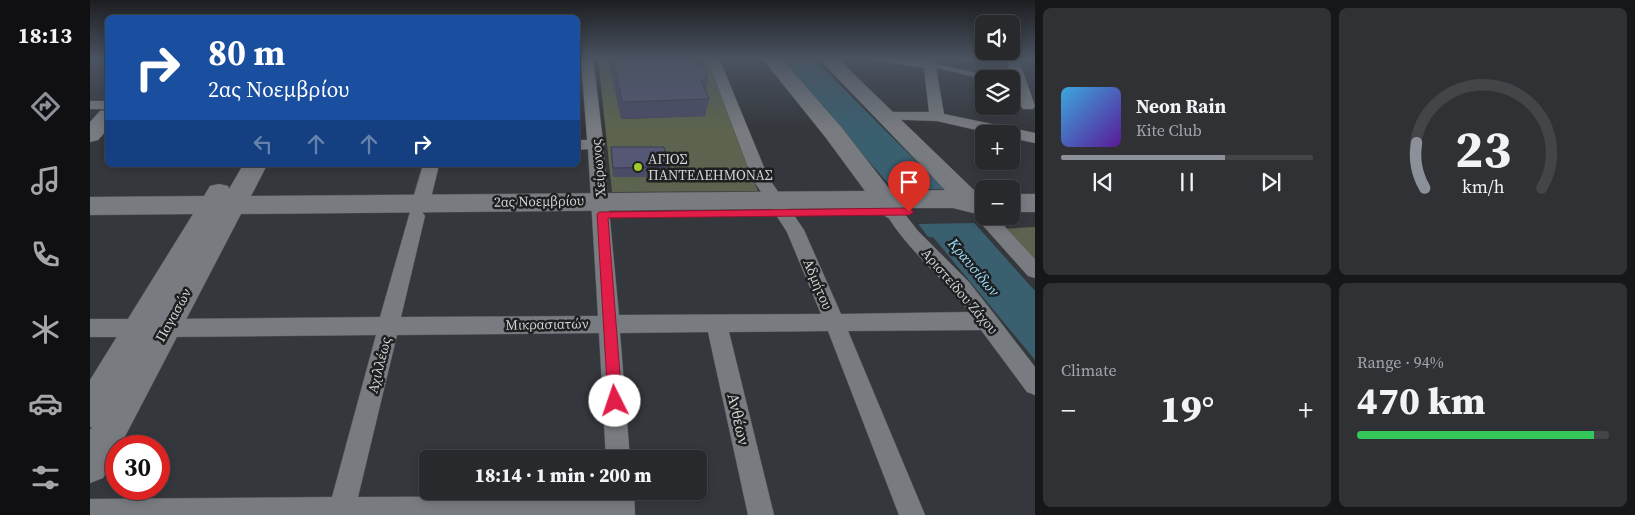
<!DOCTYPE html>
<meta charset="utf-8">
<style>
:root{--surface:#27292d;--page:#2f3135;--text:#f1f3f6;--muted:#a4a6aa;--line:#434549;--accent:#8c9099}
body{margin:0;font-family:"Source Serif 4",serif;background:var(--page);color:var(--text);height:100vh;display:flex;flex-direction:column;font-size:19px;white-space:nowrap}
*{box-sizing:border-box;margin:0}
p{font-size:16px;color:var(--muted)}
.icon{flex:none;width:28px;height:28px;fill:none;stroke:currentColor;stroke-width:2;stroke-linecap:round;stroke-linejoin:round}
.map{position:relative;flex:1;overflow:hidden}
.side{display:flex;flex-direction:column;gap:8px;padding:8px;background:#151719;width:600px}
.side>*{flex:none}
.hud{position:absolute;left:15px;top:15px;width:475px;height:152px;border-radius:8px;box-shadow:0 2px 8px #0003,0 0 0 1px var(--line);background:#1a4fa0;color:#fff;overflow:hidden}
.buttons{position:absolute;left:885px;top:15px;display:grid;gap:10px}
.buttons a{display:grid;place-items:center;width:45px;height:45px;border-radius:8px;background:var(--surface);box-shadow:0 2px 8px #0003,0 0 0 1px var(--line);font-size:25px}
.speed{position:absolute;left:15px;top:435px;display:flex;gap:10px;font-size:25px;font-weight:700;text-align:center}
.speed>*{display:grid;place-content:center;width:65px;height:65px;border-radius:50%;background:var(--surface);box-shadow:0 2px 8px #0003,0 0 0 1px var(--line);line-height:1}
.speed .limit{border:8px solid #d22;background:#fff;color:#111}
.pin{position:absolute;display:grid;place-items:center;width:42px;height:42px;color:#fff;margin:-51px -21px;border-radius:50% 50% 50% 0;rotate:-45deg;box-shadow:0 0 5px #0007}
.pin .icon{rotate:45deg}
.me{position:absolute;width:55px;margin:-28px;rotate:356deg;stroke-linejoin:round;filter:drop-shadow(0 0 4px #0008)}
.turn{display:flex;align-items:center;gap:18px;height:105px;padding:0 20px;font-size:22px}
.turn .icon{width:65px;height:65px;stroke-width:2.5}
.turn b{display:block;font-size:35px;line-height:42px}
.lanes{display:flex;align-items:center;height:48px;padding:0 20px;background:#0003;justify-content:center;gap:25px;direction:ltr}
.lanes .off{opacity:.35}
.big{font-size:38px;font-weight:800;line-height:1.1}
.side .widget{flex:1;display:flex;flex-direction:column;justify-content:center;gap:8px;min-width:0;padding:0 18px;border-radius:8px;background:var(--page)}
.side .dial{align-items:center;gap:0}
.dial svg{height:130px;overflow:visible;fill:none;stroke:var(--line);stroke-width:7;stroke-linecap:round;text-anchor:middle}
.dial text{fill:var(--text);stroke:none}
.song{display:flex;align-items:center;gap:15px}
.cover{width:60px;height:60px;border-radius:8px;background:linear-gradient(135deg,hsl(200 70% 55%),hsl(270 70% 35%))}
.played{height:5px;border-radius:2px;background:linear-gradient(90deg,var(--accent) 65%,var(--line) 65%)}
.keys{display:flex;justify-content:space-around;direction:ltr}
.heat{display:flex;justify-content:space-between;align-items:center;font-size:28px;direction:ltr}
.charge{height:8px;border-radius:4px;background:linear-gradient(90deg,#34c759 94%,var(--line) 0)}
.side .tiles{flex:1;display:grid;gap:8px;grid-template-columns:repeat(2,1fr)}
.trip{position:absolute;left:329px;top:450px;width:288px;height:50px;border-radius:8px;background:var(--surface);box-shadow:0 2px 8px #0003,0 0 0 1px var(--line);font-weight:800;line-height:50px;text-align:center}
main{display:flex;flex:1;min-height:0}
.menu{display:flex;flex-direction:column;width:90px;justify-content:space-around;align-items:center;background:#101012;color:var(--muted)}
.menu .icon{width:35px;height:35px}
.menu .selected{color:var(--accent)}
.menu b{font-size:22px;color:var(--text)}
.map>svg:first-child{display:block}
</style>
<main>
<nav class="menu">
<b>18:13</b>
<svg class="icon selected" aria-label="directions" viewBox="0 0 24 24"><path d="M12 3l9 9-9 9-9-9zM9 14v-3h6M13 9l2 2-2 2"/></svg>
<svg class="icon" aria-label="music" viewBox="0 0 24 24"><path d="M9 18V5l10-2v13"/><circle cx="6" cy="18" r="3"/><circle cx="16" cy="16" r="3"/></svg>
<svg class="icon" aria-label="phone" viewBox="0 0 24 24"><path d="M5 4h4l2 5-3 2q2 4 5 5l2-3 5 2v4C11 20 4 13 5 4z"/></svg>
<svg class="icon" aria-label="climate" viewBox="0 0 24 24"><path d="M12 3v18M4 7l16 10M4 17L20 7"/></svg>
<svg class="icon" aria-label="car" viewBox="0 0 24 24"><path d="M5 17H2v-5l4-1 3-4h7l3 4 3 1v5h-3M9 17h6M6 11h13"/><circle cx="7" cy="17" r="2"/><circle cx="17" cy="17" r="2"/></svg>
<svg class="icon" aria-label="filters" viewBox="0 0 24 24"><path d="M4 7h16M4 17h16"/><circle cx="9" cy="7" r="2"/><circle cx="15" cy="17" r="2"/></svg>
</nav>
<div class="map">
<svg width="945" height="515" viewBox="0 0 945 515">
<rect width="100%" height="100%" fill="#34373c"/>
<g fill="#5c644f">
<path d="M508,58H558L519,62L522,76H552L531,119L614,116L601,58H618L668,191L522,192Z"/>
<path d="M945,227V267L908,229Z"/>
</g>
<path fill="#3a5f6f" d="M688,58H723L854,189L945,291V360L843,237H838L803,189Z"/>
<path fill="#34373c" d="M803,189H854L886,223L828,224Z"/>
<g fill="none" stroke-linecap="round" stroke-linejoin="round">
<defs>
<path id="lane" d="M840,63L905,77L908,79H894L838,66L837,65Z"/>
<g id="street">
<path d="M491,58H503L513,141L515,144L513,146L529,315L731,314L697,232L662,178L617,58H629L678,177L714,230L751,314L879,312C853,277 817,250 795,212L798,208L804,206L810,208L828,231L879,282L905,315L945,367V395L937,392L891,330L758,331L835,515H809L738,331L639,332L684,515H658L618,332L530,333L540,459H516L509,333L307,335L268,497L518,496V491H544L545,515H0V499L242,497L286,335L76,337L69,334L66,328L69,322L76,319L290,317L320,212L326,210L332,212L335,216L311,317L508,316L498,149L488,150V140H497Z"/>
<path d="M789,58H818L845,62L854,114L945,133V143L921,138V134H904L847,121L790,119L788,116L790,113L795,112H839L834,68L795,62L790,61Z"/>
<path d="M916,58H928L945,106L943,109H933L931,106Z"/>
<path d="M891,91L894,92V100L886,98L884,95Z"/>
<rect x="0" y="101" width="18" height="8"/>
<path d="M333,165H349L340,202L337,206L331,208L325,206L322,202Z"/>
<path d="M894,210V216H905L945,259V278L938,276L888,220L885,216L888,212Z"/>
<path d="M0,319H49L56,322L59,328L56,334L49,337H0Z"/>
</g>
<g id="secondary">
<path d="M672,58H691L752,128L801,191L855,190L728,58H747L889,195H894V213H883L863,208H814L816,211L812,217C800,221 795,218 787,208L151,214L30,446H26V453L13,478L0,483V430L2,427H0V380L103,214L0,215V197L114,196L120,186L129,184L138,186L139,189L153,165H177L161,196L775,191L736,138Z"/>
<path d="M18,110V129L8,140L0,142V122L10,111Z"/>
<rect x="921" y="194" width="24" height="18"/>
</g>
</defs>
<use href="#lane" stroke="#525558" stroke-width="1"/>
<use href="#street" stroke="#525558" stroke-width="1"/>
<use href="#secondary" stroke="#525558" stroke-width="1"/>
<use href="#lane" fill="#787b80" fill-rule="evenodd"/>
<use href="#street" fill="#787b80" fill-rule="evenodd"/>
<use href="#secondary" fill="#787b80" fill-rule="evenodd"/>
</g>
<g fill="#4a4b65">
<path d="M519,58H610L618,79L616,91L619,99L615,116L531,119L519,61Z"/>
<path d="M521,147L579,167L577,177H523L521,156Z"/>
</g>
<g fill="#565775" stroke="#3c3d52">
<path d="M523,58H610L618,79L611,80L619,99L532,102Z"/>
<path d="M521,147H574L579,167L523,168Z"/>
</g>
<linearGradient id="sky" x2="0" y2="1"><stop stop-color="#1d1e21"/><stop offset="0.45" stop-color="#4a5361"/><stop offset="1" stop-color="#4a5361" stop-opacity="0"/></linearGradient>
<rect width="945" height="130" fill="url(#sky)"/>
<path fill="#e11d48" stroke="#92132f" d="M819,208L824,212L819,215L518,218L532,401L530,405L525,407L520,405L518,401L507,214L509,212Z"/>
<circle fill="#a1c92a" stroke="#1d1f20" stroke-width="2" cx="548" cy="167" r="5"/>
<g text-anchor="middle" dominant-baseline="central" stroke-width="5" stroke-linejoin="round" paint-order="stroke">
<g font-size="14" fill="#d1d3d5" stroke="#1d1f20" text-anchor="start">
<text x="558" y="159">ΑΓΙΟΣ<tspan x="558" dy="16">ΠΑΝΤΕΛΕΗΜΟΝΑΣ</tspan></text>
</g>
<g font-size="14" fill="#d1d3d5" stroke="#1d1f20">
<text transform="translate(508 168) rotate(-95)">Χείρωνος</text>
<text transform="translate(449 201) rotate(-1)">2ας Νοεμβρίου</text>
<text transform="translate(728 284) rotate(67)">Αδμήτου</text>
<text transform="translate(870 291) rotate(49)">Αριστείδου Ζάχου</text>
<text transform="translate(83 315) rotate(-61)">Παγασών</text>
<text transform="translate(457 324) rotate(-1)">Μικρασιατών</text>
<text transform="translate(289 365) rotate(-76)">Αχιλλέως</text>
</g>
<g font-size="15" font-style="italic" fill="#9adefc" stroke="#1d1f20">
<text transform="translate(884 267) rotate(50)">Κραυσίδων</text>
</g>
<g font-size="16" fill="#d1d3d5" stroke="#1d1f20">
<text transform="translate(649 419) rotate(77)">Ανθέων</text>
</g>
</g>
</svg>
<div class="buttons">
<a><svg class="icon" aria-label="sound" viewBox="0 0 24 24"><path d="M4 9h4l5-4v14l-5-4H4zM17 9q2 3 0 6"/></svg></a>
<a><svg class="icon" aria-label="layers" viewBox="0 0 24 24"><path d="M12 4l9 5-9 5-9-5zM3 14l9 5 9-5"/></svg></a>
<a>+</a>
<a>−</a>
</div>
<div class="speed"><div class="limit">30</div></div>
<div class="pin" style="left:819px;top:212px;background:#d93025"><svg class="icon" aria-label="arrive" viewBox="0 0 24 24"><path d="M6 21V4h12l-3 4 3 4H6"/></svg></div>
<svg class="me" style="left:525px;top:401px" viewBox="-20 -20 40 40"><circle r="19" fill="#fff"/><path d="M0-13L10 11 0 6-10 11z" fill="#e11d48"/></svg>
<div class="trip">18:14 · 1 min · 200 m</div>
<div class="hud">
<div class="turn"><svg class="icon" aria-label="right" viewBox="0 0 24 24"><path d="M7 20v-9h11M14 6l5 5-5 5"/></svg><div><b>80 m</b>2ας Νοεμβρίου</div></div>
<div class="lanes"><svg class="icon off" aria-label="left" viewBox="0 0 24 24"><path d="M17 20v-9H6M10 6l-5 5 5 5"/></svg><svg class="icon off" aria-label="ahead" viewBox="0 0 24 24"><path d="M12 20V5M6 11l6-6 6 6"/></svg><svg class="icon off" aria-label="ahead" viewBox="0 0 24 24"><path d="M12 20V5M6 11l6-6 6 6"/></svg><svg class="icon" aria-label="right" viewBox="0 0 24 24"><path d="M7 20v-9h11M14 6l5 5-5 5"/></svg></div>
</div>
</div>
<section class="side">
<div class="tiles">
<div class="widget">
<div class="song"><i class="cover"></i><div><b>Neon Rain</b><p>Kite Club</p></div></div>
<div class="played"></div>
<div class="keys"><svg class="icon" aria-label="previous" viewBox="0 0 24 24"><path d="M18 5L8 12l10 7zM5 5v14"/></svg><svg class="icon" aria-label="pause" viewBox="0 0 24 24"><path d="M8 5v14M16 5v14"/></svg><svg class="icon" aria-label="next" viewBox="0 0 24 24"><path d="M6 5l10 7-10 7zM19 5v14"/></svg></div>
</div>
<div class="widget dial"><svg viewBox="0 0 100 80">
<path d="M14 69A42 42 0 1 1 86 69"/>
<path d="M14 69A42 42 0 0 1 9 41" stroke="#8c9099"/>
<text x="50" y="56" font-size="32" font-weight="700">23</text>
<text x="50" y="72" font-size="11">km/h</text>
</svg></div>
<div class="widget"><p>Climate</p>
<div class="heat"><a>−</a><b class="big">19°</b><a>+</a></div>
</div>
<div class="widget"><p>Range · 94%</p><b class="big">470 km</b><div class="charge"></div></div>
</div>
</section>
</main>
